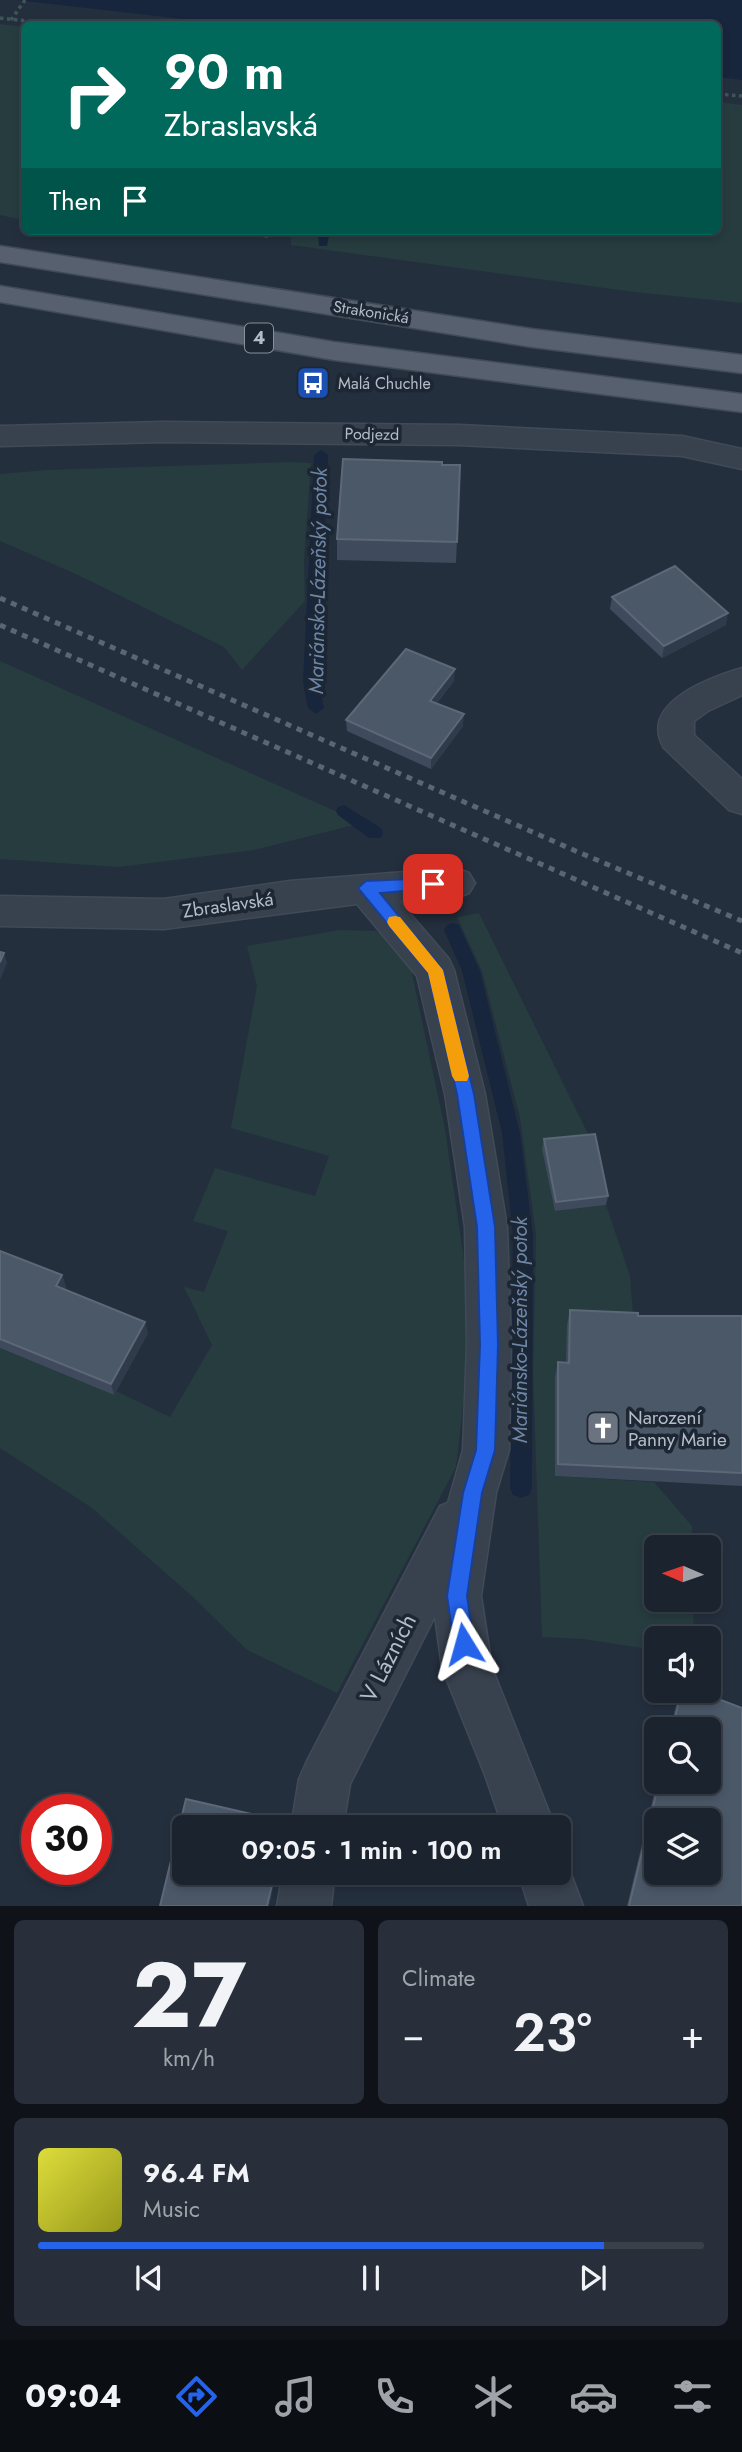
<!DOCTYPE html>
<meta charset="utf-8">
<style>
:root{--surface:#1b232e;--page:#282f3a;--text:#f1f3f6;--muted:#a0a4aa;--line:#39404a;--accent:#2563eb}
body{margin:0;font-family:Jost,sans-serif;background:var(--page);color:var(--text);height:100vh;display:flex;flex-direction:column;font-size:26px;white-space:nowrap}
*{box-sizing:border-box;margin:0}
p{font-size:23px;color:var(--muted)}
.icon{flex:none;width:38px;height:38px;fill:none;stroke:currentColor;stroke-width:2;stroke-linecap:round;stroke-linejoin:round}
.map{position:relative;height:1906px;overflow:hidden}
.drawer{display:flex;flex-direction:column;gap:14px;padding:14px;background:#0f1319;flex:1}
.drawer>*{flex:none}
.hud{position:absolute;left:21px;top:21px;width:700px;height:214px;border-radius:10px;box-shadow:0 4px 10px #0003,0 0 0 2px var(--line);background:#00695c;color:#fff;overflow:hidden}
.needle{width:46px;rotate:272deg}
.controls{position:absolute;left:644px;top:1535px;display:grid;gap:14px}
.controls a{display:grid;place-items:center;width:77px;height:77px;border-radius:10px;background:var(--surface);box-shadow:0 4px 10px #0003,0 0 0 2px var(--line);font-size:35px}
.speed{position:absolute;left:21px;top:1794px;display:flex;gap:14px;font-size:35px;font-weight:700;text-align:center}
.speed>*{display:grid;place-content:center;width:91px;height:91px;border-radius:50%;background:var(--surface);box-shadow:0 4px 10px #0003,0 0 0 2px var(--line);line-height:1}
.speed .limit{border:10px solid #d22;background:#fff;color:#111}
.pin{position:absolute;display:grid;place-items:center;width:60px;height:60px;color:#fff;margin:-30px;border-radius:14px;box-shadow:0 4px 10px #0006}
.me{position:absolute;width:77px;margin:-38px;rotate:352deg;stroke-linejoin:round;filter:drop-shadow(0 0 5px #0008)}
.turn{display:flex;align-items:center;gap:24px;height:147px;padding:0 28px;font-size:32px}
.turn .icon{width:91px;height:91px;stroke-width:2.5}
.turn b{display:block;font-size:49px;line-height:60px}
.then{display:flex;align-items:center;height:66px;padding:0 28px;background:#0003;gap:14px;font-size:26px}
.big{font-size:52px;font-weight:600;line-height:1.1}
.drawer .widget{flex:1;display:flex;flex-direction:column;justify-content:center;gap:10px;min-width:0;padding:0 24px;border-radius:10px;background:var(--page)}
.drawer .dial{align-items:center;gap:0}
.dial b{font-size:91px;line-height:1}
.song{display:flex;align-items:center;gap:21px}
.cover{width:84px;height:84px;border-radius:10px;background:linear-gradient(135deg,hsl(60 70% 55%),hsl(60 70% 35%))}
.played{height:7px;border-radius:4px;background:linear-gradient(90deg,var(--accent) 85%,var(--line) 85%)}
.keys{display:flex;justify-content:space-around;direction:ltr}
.heat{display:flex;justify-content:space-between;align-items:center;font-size:38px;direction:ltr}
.drawer .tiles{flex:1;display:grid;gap:14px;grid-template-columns:1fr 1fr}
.widget:last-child{grid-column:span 2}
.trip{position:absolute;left:172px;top:1815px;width:399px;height:70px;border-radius:10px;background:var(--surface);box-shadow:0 4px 10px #0003,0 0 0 2px var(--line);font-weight:600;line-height:70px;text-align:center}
.tabs{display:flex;height:112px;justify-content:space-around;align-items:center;background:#0b0e12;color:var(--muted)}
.tabs .icon{width:49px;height:49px}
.tabs .on{color:var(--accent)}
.tabs b{font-size:32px;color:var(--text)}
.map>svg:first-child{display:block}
</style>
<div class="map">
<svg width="742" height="1906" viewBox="0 0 742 1906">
<rect width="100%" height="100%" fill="#242f3e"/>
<g fill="#263c3f">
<path d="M0,24L24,27V217L18,219L0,215Z"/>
<path d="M718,102L742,105V303L634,292L291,245V231H718Z"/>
<path d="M292,462L311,463L304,561L305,601L242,670L224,647L76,574L0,541V474L46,470Z"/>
<path d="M0,661L362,823L254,850L119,867L0,859Z"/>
<path d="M479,913L593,1144L555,1211L606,1205L630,1276L634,1327L566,1376L555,1476L654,1482L692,1526V1547H656V1600H693L694,1638H656V1650L583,1639L542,1637L533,1371L536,1234L520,1118L482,971L457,917Z"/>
<path d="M340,930L376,931L406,946L445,1129L473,1322L456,1467L337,1693L247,1650L194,1598L92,1508L0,1448V1348L114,1395L116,1391L170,1417L212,1345L184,1287L204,1292L228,1231L193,1221L215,1168L315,1196L329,1156L231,1128L257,986L247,946Z"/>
</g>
<path fill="#17263c" d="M16,0H742V80L718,77V24H227Z"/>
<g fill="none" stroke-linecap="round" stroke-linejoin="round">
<g fill="#17263c" fill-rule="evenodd">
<path d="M318,231H330L327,246H319Z"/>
<path d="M321,450L328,455L319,682L324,708L316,714L308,708L303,682L314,455Z"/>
<path d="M344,805L381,828L383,833L381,838H369L338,815L336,811L338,807Z"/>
<path d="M453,923L459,925L480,971L520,1133L533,1235L532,1488L529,1495L521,1498L513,1495L510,1488L513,1235L502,1133L462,971L444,930L447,925Z"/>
</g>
<defs>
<g id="minor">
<path d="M163,422L459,425L682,436L742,449V469L682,456L459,445L163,442L0,446V426Z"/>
<path d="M742,668V695L708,711L694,721V735L742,779V814L729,810L664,748C638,703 709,678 742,668Z"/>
<path d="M456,868L469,873L475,883L469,893L456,898L399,901L449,959L454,970L485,1094L507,1227L511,1345L509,1450L496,1493L481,1596L492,1668L555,1827H503L485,1775L442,1668L435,1616L350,1784L343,1827H291L299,1779L307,1761L440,1506L448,1503L463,1450L467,1345L465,1227L445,1094L417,976L357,904L164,929L0,926V896L164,899L290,881Z"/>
<path d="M558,1851L563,1853L583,1906H529L518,1872H558Z"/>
<path d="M283,1872H335L331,1906H277Z"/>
</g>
<g id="primary">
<path d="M0,246L532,329L742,355V373L532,347L0,262Z"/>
<path d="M0,286L334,342L742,394V412L334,360L0,302Z"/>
</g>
</defs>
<use href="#minor" stroke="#414a57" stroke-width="3"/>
<use href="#primary" stroke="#414a57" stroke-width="3"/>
<g stroke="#3f5557" stroke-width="3.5" stroke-dasharray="3.5 3.5" stroke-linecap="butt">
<path d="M0,18L53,24"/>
<path d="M11,20L25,0"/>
<path d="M718,94L742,96"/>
<path d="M229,231L267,236L269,231"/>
</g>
<use href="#minor" fill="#38414e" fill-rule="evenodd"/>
<use href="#primary" fill="#56606e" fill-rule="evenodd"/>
<g stroke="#5a6575" stroke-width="5" stroke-dasharray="6 6" stroke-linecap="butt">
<path d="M0,598L578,852L742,921"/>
<path d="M0,625L742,953"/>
</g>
</g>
<g fill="#3f4b5c" fill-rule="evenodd">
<path d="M442,465H460L456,563L337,560V539Z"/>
<path d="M612,597L726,625L662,658L610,609Z"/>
<path d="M454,681L437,703L463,726L431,769L347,731L346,720Z"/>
<path d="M544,1139L608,1196L606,1205L555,1211L542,1149Z"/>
<path d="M0,1251L62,1275L66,1287L65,1290L148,1333L114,1395L0,1348Z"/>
<path d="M570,1310L638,1316H742V1486L555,1476V1376L558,1362H566L567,1325Z"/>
<path d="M680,1690H695L742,1708V1906H627L657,1782H709V1729H670ZM656,1820H709V1872H656Z"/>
</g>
<g fill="#2f3b4b">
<path d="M728,613L726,625L662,658L664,646Z"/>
<path d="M455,669L454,681L430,712V701Z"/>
<path d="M464,714L463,726L431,769V758Z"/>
<path d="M4,953L7,963L0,980V962Z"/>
<path d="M62,1275L66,1287L60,1298L56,1286Z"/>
<path d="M145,1322L148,1333L114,1395L111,1384Z"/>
<path d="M275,1872H277L269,1906H267Z"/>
</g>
<g fill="#4b5868" stroke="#5c6777" stroke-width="2" fill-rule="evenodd">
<path d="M343,459L442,462V465H460L457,542L337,539Z"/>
<path d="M675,566L728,613L664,646L612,597Z"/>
<path d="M406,649L455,669L430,701L464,714L431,758L346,720Z"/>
<path d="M0,952L4,953L0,962Z"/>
<path d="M595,1134L608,1196L556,1202L544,1139Z"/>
<path d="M0,1251L62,1275L56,1286L145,1322L111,1384L0,1339Z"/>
<path d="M570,1310L638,1313V1316H742V1473L558,1464V1362L569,1363Z"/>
<path d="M682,1690H695L742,1708V1906H629L659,1782H709V1729H672ZM656,1820H709V1872H656Z"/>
<path d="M186,1799L286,1822L285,1827H184V1872H275L267,1906H160Z"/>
</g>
<path fill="#2563eb" stroke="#184099" stroke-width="2" d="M433,878L441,884L439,888L380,893L443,970L474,1094L495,1227L498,1345L495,1450L482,1493L467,1596L474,1644L471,1652L464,1654L457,1652L454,1644L447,1596L463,1493L476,1450L480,1345L477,1227L457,1094L428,973L358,888L366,881Z"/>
<path fill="#f59e0b" d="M395,916L400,917L443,970L469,1076L467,1081H455L452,1076L428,973L389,926L387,922L389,917Z"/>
<defs>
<symbol id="bus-square" viewBox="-11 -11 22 22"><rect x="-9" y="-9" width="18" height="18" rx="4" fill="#1a4fb4" stroke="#1d2633"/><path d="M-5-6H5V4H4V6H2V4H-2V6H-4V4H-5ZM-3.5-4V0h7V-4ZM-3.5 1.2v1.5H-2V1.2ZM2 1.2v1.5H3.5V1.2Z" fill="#fff"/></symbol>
<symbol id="church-square" viewBox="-11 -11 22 22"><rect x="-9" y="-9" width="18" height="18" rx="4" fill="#6b7280" stroke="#1d2633"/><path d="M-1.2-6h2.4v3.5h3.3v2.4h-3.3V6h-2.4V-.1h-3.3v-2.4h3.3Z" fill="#fff"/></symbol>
</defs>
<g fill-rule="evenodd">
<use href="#bus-square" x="294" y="364" width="38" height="38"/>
<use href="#church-square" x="584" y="1409" width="38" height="38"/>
</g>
<g text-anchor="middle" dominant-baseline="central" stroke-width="7" stroke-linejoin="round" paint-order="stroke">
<g font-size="16" fill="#b4bcc9" stroke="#1d2633">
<text transform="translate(371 312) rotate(9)">Strakonická</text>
<text transform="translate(372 434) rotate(1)">Podjezd</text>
</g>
<g font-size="16" fill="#b4bcc9" stroke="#1d2633" text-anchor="start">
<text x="338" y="383">Malá Chuchle</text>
</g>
<rect fill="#1d2633" stroke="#878f9c" stroke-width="2" x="245" y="323.5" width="28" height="29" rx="5"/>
<g font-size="18" font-weight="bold" fill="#b4bcc9">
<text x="259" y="338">4</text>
</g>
<g font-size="19" fill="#b4bcc9" stroke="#1d2633">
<text transform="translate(228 905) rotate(-8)">Zbraslavská</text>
</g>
<g font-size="19" fill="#b4bcc9" stroke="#1d2633" text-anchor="start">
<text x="628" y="1417">Narození<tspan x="628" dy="22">Panny Marie</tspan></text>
</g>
<g font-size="21" font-style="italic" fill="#6d86a8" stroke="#1d2633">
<text transform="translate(318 581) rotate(-89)">Mariánsko-Lázeňský potok</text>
<text transform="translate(520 1330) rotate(-90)">Mariánsko-Lázeňský potok</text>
</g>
<g font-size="23" fill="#b4bcc9" stroke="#1d2633">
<text transform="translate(388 1658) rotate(-63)">V Lázních</text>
</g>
</g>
</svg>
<div class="controls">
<a><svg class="needle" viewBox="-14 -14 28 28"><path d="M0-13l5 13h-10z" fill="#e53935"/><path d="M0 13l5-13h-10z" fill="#a0a4aa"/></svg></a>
<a><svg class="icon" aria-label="sound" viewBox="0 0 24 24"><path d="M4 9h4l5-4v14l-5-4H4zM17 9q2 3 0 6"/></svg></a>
<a><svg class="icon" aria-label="search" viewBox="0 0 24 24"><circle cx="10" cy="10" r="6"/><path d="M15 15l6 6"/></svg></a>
<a><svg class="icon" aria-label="layers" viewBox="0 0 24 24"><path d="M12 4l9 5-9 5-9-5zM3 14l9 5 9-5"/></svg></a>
</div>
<div class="speed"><div class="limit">30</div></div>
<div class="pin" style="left:433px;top:884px;background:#d93025"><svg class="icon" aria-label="arrive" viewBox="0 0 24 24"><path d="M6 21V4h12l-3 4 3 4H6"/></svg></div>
<svg class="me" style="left:464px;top:1644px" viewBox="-20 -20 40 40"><path d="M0-17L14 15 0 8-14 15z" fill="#2563eb" stroke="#fff" stroke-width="4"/></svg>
<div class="trip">09:05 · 1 min · 100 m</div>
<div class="hud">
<div class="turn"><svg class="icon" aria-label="right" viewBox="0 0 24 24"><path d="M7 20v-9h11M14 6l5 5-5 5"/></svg><div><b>90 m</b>Zbraslavská</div></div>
<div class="then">Then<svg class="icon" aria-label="arrive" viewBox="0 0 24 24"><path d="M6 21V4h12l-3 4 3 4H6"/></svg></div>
</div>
</div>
<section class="drawer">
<div class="tiles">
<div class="widget dial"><b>27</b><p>km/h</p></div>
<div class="widget"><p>Climate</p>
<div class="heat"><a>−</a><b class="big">23°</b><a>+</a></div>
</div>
<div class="widget">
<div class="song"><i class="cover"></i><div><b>96.4 FM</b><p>Music</p></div></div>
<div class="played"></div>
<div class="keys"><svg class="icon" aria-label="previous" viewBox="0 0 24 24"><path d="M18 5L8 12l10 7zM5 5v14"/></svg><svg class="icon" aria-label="pause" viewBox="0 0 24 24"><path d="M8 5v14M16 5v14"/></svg><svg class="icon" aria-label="next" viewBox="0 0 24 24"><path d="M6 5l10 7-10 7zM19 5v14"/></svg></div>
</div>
</div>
</section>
<nav class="tabs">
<b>09:04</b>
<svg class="icon on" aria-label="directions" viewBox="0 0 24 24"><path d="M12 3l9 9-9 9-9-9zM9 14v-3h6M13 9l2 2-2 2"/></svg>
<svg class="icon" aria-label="music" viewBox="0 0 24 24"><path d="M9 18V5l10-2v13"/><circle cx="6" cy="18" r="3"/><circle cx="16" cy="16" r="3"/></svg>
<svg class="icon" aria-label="phone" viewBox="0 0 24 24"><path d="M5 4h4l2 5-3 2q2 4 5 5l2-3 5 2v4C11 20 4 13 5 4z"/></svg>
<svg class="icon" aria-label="climate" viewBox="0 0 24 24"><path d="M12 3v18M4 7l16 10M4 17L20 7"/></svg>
<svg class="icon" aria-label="car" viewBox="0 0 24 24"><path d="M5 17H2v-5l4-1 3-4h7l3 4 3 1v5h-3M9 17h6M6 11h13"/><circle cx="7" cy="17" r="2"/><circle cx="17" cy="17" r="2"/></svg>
<svg class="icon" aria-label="filters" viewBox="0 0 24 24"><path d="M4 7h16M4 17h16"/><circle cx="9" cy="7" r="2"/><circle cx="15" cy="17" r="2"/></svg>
</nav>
